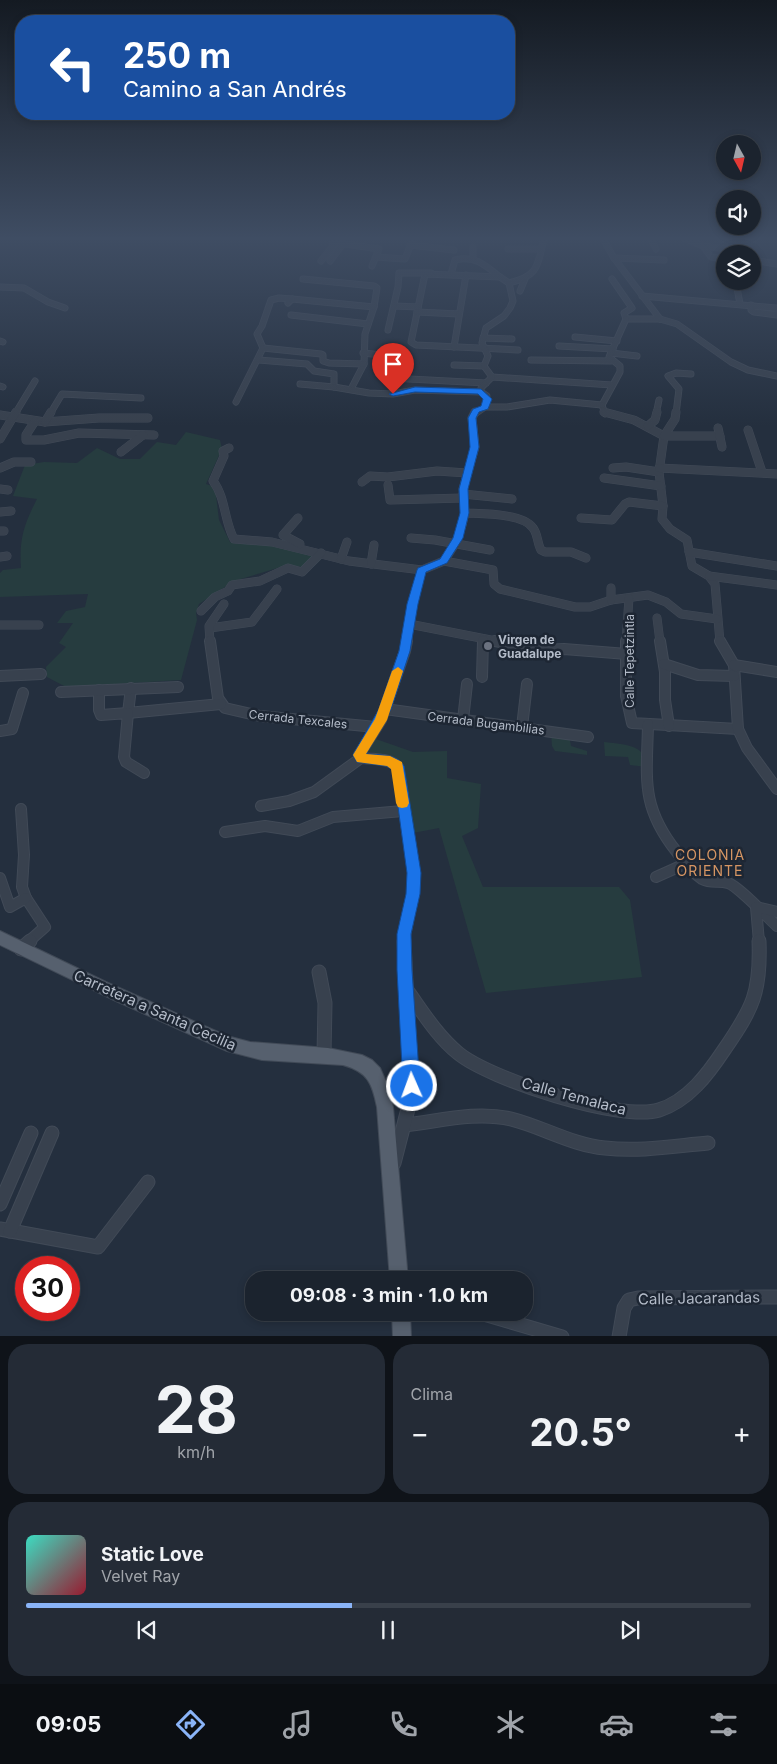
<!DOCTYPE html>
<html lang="es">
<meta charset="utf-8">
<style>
:root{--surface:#1b232e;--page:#242b36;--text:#f1f3f6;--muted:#a0a4aa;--line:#39404a;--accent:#8ab4f8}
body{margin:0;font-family:Inter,sans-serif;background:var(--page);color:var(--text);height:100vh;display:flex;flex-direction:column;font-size:19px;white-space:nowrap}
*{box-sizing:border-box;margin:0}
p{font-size:16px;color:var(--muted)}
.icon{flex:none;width:28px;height:28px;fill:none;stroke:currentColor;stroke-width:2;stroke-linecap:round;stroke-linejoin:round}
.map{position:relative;height:1336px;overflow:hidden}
.drawer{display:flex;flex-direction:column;gap:8px;padding:8px;background:#0f1319;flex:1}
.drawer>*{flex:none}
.banner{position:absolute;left:15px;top:15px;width:500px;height:105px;border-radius:20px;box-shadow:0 2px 8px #0003,0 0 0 1px var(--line);background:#1a4fa0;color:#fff;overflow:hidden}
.needle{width:32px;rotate:172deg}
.tools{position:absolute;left:716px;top:135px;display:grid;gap:10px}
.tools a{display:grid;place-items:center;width:45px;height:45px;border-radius:50%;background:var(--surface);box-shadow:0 2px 8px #0003,0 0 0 1px var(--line);font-size:25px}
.speed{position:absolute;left:15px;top:1256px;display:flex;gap:10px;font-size:25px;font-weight:700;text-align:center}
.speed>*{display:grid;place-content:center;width:65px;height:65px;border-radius:50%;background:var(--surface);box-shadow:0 2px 8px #0003,0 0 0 1px var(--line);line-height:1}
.speed .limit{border:8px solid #d22;background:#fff;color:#111}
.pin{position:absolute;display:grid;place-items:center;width:42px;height:42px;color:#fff;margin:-51px -21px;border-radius:50% 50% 50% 0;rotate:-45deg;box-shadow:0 0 5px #0007}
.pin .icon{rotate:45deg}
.me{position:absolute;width:55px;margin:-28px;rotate:358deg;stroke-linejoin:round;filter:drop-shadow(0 0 4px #0008)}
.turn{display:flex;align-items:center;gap:18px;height:105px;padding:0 25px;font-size:22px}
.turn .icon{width:65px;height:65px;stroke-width:2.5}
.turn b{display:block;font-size:35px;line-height:42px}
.big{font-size:38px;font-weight:700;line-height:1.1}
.drawer .widget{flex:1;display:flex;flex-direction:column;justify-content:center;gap:8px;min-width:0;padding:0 18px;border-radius:20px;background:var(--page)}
.drawer .dial{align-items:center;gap:0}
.dial b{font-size:65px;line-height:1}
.song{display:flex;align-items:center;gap:15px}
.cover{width:60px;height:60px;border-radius:8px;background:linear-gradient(135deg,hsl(170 70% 55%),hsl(350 70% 35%))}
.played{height:5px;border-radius:2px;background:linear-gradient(90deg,var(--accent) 45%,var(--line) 45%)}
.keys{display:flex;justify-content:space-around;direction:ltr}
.heat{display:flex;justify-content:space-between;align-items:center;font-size:28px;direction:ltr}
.drawer .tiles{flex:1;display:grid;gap:8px;grid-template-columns:1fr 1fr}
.widget:last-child{grid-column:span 2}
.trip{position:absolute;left:245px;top:1271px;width:288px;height:50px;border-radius:20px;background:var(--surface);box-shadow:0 2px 8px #0003,0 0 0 1px var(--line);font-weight:700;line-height:50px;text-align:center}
.dock{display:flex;height:80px;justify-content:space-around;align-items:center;background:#0b0e12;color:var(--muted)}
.dock .icon{width:35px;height:35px}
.dock .current{color:var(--accent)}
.dock b{font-size:22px;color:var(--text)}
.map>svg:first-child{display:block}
</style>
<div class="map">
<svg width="777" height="1337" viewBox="0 0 777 1337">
<rect width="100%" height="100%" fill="#242f3e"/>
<g fill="#263c3f">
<path d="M186,432L220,440L222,449L206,484L215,487L219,520L230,542C239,545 245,544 254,543C275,543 295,549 314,555L302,567L288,565L234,581L199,604L196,613L197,620L181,680L66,687L47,677L46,667L66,647L59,643L73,623H57L66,611L85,607L88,594L0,597V573L3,570L21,568C19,539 24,524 37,499L13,496L25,465L44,462L77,463L97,448L120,459H140L157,442L176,445Z"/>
<path d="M551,733L569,736L571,746L587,751V755L555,751L552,746Z"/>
<path d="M376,739L413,752L447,751V778L481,784L478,828L462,836L483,887H619L630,900L642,977L486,993L439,828L413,833L401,761L367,751Z"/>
<path d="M604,742C620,744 648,744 647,767L630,765L628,757L605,756Z"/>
</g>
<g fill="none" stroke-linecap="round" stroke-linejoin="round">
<defs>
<g id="minor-far3">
<path d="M603,239L614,258L660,319"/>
<path d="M651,239L656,249"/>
<path d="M686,239L703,246L744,251L747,254"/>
<path d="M332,242L379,249L372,266"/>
<path d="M410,245L454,250"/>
<path d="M703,246L711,257L717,258"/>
<path d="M473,247V259"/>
<path d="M508,249H540"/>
<path d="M376,257L405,259L413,239"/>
<path d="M614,258L664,260"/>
<path d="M752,260L777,264"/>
<path d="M321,261L336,242"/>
<path d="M330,261L343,244"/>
<path d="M451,274L455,260C475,255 485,265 500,277"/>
<path d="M303,279L374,286L377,288L374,307L365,334L364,364L351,389"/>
<path d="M612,279L632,308L624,313L626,319"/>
<path d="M509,283L500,277L425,274L411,342L416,345L518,350"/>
<path d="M0,287L24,288L48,302L65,308"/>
<path d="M737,288L740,304"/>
<path d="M520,291L525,279"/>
<path d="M642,296L776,308"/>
<path d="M288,303L292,299L374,307"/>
<path d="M751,305V310L754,312L777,315"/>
<path d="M395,306L418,307"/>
<path d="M417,312L459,314"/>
<path d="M291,315L368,324"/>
<path d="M626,319H660L677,324L731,362L748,370L777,376"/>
<path d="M388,330L398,287L399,273H431"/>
<path d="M575,337L617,341"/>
<path d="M483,338L512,339"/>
<path d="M0,341L3,342"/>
<path d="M559,346L613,349"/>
<path d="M454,347L466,275"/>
<path d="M263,348L257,334L262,326L271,300L279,298L292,299"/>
<path d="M363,353L400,357"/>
<path d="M611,353L637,356"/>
<path d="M259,360L307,364L314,371L334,374V387L369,393L393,394L415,390L481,392"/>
<path d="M531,360L611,361"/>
<path d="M454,365L484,366"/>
<path d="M492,377L612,385"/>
<path d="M390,378L486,383"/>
<path d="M300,384L334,387"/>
<path d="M0,386L3,387"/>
<path d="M481,392V388L492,377L484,366L488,356L482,343L486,328L504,316L510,308L513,301L509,283C539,276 537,266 544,239"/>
<path d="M236,402L263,348L321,354L323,355V361L329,363L364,364"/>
<path d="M602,405L605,414"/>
<path d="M602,405L620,372V366L609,357L626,319"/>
<path d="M485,407H507L550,400L602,405"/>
<path d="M15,414L35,381"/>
<path d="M50,414L62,394L141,398"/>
<path d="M475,414L485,407L487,396L481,392"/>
<path d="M656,414L659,400"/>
<path d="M676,414L679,389L668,376L676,373L691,374"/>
</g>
<g id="minor-far2">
<path d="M604,412L634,420L664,436L659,472L663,506L662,519L670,529L687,540L692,566L709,576L715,584L720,642"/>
<path d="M676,412L675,419L664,436H720"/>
<path d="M0,415L45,422L99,418H148"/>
<path d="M35,421L26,435V440H44L79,433L154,435"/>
<path d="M45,422L51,412"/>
<path d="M648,426L655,420L657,412"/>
<path d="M718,428L722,447"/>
<path d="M748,430L762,472"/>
<path d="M0,439L16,412"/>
<path d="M229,448L223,451L224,456L213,481C226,498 224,521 234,539L272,542L349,561L422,570"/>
<path d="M121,452L143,435"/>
<path d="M0,468L14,462H31"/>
<path d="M613,468L626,467L659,472"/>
<path d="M659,468L777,474"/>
<path d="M604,478L661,486"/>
<path d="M362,482L370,476L388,477L437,471L467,473"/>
<path d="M388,485L390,500L463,498"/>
<path d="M0,489L8,490"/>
<path d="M463,494L512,499"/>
<path d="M0,512L11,511"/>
<path d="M465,513C481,514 523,513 533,528C538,534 537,543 541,550L545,552H571L586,558"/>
<path d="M298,518L283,535L300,544"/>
<path d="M581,518L612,520L625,504L629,502L663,506"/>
<path d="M0,531H4"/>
<path d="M411,538L435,540L490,550"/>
<path d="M689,552L777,566"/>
<path d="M0,557L7,556"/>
<path d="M341,559L347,542"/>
<path d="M444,561L493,570L494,584L500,589L575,607H590L611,600L648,595L666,602L681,614L717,619"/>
<path d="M371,564L374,545"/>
<path d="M709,576L777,585"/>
<path d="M611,588V600"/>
<path d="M201,611L215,597L228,591L232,585L260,581L288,568L302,572L321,553"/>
<path d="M657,618L660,642"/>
<path d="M409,624L501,642"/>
<path d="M0,625H39"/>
<path d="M210,628L252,622L277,589"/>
<path d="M210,642L209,626L224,604"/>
<path d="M407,642L413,604L422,570L444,561L455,544L462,525L465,513L463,489L475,447L472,418L475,412"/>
<path d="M483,642V639"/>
<path d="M626,642L629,598"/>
</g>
<g id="minor-far1">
<path d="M210,641L218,698L225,708L260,716L376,727"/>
<path d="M495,641L542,650L564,649L627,654"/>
<path d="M626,641V696L632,723L738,729"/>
<path d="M660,641L665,672V700L669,726"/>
<path d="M720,641L734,665L738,729L747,748L777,789"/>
<path d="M664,664L698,675L734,676"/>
<path d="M734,665L777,672"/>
<path d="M0,676L41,674"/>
<path d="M482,677L483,641"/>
<path d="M131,688L128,713L221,704"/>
<path d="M99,690V710L101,715L128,713L124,757L126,762L144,773"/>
<path d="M61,692L178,687"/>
<path d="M385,709L588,737"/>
<path d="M463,720L467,684"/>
<path d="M648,724C647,778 640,805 676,851C683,861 692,872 702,879C711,884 719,880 728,883C738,886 767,917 777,926"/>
<path d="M522,727L527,684"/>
<path d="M0,731L12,729L23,693"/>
<path d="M261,806L289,801L314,792L361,758"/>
<path d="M21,809L24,855L22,887L26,898L45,927L28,942"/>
<path d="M225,832L265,826L298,831L333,817L403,811"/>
<path d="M656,877L685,864"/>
<path d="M0,878L10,907L26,898"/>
<path d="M404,942L413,894L414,873L397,766C389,758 372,759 361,758L359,755L381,720L405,651L407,641"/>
<path d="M759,942L756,907L777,912"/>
</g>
<g id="minor">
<path d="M21,949L30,941"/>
<path d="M319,972L325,1003L324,1055"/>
<path d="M406,989C422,1011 437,1036 458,1053C489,1079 621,1122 659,1110C688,1101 708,1074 724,1050C753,1008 761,992 759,941"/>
<path d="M405,1125C440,1121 476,1111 511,1119C543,1127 572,1145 605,1148C640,1152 674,1146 708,1143"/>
<path d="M394,1163L409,1105L411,1086L404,941"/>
<path d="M0,1204L31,1133"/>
<path d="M0,1229L98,1247L148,1182"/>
<path d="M10,1231L52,1133"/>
<path d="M477,1312L562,1337"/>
<path d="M619,1337L624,1308L629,1300L638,1298L777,1297"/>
</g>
<g id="major">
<path d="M0,931L106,982L227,1036L250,1042L328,1048L362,1055L372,1060L380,1068L387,1084L393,1107L408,1280H390L377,1107C372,1083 368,1072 343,1065L262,1060L227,1051L116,1001L0,945Z"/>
<path d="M392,1312H410L411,1337H393Z"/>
</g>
</defs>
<use href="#minor-far3" stroke="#414a57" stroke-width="7"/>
<use href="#minor-far2" stroke="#414a57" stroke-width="9"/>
<use href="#minor-far1" stroke="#414a57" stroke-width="12"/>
<use href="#minor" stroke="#414a57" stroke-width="15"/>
<use href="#major" stroke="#414a57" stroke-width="2"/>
<use href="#minor-far3" stroke="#38414e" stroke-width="5.5"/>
<use href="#minor-far2" stroke="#38414e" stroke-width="8"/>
<use href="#minor-far1" stroke="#38414e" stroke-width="10"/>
<use href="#minor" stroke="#38414e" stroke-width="13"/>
<use href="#major" fill="#56606e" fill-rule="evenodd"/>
</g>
<linearGradient id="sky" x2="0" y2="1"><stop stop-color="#141a22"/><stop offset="0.56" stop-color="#3f4d63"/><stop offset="1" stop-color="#3f4d63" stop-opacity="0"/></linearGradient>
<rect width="777" height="426" fill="url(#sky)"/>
<path fill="#1a73e8" stroke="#114b97" d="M415,387L481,389L492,399L488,409L479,412L476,418L479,447L468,489L469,513L463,538L447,563L426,572L418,604L410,651L391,709L366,754C379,755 397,754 404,766L421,873L420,894L411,934L412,970L420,1086L417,1092L412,1094L406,1092L403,1086L397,970V934L406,894L407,873L393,770L387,766L357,762L353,755L379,709L399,651L407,604L417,570L418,568L440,559L453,538L460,513L459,489L470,447L468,418L473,409L481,406L483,399L478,394L415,392L393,396L389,394Z"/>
<path fill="#f59e0b" d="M398,667L403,671L387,720L366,754L390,756L402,762L409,803L407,807L402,808L398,807L396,803L391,769L387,766L357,762L353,755L375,719L392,671Z"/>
<circle fill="#6b7280" stroke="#1d2633" stroke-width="2" cx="488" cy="646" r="5"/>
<g text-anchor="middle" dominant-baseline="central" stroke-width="5" stroke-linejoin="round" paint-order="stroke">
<g font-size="12" font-weight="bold" fill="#b4bcc9" stroke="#1d2633" text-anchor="start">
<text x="498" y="639">Virgen de<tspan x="498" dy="14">Guadalupe</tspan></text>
</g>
<g font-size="12" fill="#b4bcc9" stroke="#1d2633">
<text transform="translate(629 661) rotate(-90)">Calle Tepetzintla</text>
<text transform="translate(298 719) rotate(6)">Cerrada Texcales</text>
<text transform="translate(486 723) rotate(7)">Cerrada Bugambilias</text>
</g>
<g font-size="14" letter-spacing="1" fill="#d59563" stroke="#1d2633">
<text x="710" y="854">COLONIA<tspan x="710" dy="16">ORIENTE</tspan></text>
</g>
<g font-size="15" fill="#b4bcc9" stroke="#1d2633">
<text transform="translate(155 1010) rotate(24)">Carretera a Santa Cecilia</text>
<text transform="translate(574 1096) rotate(15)">Calle Temalaca</text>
<text transform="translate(699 1298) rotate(-1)">Calle Jacarandas</text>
</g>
</g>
</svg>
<div class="tools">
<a><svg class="needle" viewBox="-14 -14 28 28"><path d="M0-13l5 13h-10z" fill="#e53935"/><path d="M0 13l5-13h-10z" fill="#a0a4aa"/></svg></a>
<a><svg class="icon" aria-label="sound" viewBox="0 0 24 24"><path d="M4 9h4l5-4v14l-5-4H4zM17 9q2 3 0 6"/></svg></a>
<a><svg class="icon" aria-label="layers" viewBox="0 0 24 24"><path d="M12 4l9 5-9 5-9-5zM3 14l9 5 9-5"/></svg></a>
</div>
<div class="speed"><div class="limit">30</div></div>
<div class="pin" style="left:393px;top:394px;background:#d93025"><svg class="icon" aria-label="arrive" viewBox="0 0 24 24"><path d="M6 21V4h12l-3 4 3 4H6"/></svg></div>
<svg class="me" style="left:412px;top:1086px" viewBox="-20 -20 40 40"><circle r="17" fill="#1a73e8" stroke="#fff" stroke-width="3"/><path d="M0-11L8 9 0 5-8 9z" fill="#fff"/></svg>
<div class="trip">09:08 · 3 min · 1.0 km</div>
<div class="banner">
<div class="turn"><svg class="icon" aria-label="left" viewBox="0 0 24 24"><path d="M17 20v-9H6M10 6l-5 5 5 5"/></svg><div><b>250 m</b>Camino a San Andrés</div></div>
</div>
</div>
<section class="drawer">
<div class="tiles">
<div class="widget dial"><b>28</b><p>km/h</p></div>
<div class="widget"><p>Clima</p>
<div class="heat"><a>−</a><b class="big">20.5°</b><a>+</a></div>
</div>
<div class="widget">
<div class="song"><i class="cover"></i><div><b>Static Love</b><p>Velvet Ray</p></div></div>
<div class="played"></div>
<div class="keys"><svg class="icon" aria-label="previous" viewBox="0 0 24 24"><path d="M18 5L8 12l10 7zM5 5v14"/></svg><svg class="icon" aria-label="pause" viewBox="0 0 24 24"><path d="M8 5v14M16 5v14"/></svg><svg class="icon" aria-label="next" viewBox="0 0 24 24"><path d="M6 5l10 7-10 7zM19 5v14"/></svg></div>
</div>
</div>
</section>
<nav class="dock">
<b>09:05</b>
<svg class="icon current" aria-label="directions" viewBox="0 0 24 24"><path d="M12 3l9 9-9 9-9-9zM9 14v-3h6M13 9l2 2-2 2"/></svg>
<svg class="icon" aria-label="music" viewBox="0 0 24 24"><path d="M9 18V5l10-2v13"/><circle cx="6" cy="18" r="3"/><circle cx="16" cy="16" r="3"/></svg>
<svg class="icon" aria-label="phone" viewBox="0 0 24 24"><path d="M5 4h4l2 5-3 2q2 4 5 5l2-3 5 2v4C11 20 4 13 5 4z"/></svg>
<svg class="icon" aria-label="climate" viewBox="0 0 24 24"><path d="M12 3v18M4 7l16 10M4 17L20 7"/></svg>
<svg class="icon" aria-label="car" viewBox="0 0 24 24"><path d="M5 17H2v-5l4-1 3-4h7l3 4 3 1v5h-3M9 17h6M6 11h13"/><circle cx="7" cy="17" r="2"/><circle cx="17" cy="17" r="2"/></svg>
<svg class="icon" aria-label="filters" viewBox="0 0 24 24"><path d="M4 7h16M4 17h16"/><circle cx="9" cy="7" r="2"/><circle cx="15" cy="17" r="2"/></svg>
</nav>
